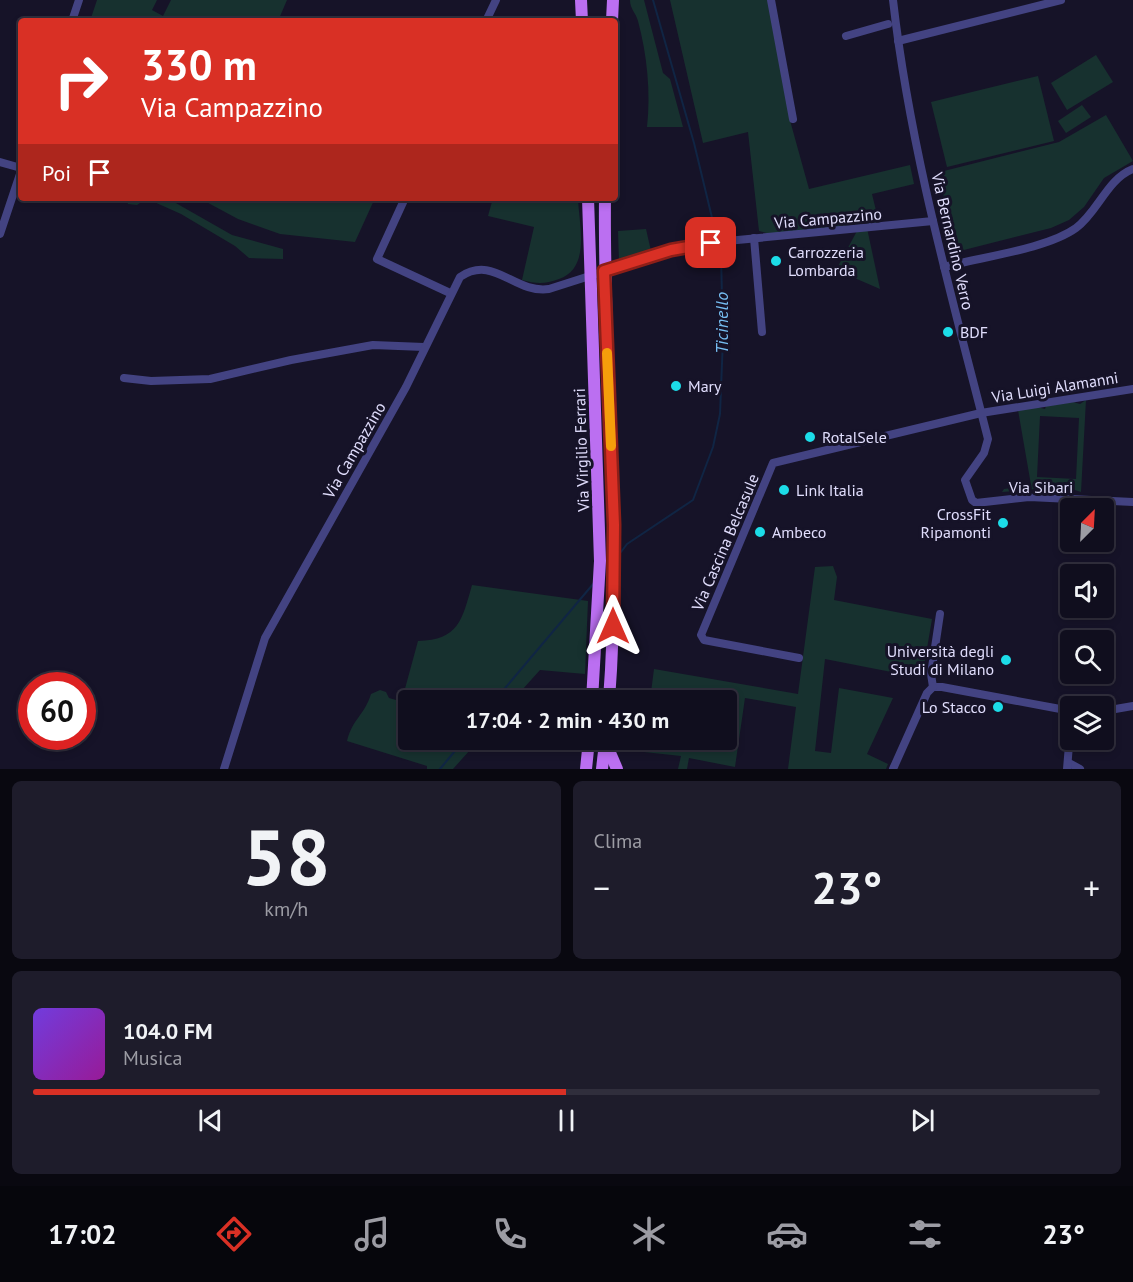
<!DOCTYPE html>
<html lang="it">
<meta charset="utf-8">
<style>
:root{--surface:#100e1e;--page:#1e1c2b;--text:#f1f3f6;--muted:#9c9ca4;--line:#302e3c;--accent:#d93025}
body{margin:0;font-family:"PT Sans",sans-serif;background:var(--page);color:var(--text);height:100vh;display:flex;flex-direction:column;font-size:22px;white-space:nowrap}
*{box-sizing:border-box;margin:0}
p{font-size:20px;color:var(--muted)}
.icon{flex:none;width:33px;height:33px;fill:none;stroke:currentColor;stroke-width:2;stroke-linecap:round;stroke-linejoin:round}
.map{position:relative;height:769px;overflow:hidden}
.side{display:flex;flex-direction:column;gap:12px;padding:12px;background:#090810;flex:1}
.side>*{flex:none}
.top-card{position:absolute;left:18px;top:18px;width:600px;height:183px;border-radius:6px;box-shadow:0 3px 9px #0003,0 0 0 2px var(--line);background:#d93025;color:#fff;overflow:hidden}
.needle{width:39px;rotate:24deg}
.buttons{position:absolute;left:1060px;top:498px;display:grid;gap:12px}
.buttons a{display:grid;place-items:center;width:54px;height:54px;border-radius:6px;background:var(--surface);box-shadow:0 3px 9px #0003,0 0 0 2px var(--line);font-size:30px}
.speed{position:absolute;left:18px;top:672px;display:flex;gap:12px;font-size:30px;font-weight:700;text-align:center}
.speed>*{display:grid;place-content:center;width:78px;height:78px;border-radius:50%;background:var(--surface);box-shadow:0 3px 9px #0003,0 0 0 2px var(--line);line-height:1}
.speed .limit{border:9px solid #d22;background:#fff;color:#111}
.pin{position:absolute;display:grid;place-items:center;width:51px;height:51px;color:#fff;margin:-26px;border-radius:12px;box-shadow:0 3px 9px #0006}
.me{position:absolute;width:66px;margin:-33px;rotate:0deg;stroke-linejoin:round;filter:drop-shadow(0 0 4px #0008)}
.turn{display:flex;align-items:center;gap:21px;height:126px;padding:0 24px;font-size:27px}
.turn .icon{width:78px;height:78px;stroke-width:2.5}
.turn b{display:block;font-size:42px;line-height:51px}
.then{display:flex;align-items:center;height:57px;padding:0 24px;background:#0003;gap:12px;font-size:22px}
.big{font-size:45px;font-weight:600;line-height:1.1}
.side .tile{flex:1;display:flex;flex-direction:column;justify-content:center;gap:9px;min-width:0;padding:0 21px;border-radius:9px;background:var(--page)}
.side .dial{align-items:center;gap:0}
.dial b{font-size:78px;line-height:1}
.song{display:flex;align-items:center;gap:18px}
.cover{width:72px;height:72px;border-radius:9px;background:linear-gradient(135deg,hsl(260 70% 55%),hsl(300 70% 35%))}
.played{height:6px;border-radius:3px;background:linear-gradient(90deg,var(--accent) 50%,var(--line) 50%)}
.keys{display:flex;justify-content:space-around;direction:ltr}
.heat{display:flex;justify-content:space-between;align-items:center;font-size:33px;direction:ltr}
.side .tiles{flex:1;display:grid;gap:12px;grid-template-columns:1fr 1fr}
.tile:last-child{grid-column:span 2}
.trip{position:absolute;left:398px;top:690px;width:339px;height:60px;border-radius:6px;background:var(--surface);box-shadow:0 3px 9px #0003,0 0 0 2px var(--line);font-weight:600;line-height:60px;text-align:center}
.tab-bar{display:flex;height:96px;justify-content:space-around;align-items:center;background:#06060c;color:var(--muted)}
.tab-bar .icon{width:42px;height:42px}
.tab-bar .current{color:var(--accent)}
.tab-bar b{font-size:27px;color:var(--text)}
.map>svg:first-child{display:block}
</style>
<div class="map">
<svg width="1133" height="769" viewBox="0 0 1133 769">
<rect width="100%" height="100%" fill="#161328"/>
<g fill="#17312f" fill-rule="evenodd">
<path d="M97,0H157L152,10L163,16L171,0H287L278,21H90Z"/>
<path d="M630,0H644L663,73L670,79L683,127H647C651,93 647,54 638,21C636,13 630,9 630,0Z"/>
<path d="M670,0H769L791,124L809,189L910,165L914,184L872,194L879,223L770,234L759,231L748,132L703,143Z"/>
<path d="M1096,55L1113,82L1067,110L1051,83Z"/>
<path d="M1038,76L1054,141L947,167L931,102Z"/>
<path d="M1082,105L1091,117L1066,133L1058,121Z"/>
<path d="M1106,115L1133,161L1104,178L1084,207L1069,220L1051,228L952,253L940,172L1059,142Z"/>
<path d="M126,198H167L232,235L283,249V259L249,258L235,246L181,214L152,201H143L137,205L128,204Z"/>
<path d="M199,198H375L355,242L280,234L238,219Z"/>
<path d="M493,198H578C579,225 591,268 559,279C545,284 537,284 522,280L534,227L488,216Z"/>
<path d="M867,228L880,289L836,270L857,231Z"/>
<path d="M646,229L651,251L619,261L618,231Z"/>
<path d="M1086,400L1081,492L1072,489L1071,491L1044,490L1038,486L1037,489L1002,492L1004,489L1031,485L1018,410L1037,407L1045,409L1046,406L1073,402L1080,404ZM1040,416L1079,418L1076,479L1037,477Z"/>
<path d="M833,566L837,577L834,600L932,619L922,678L825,659L815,751L831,753L839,688L893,698L867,754L888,764L886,769H788L796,707L745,698L735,767L689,758L687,769H678L681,756L644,752L645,740H726V700H650L654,669L798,694L815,567Z"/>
<path d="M472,585L588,601L585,674L540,670L513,700H408V740H479L453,769H427V766L347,741C353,718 364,716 371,694L380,690L386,692L389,698L396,700L403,696L418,641C459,640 462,620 472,585Z"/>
</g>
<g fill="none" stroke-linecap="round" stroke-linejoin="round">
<g stroke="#102544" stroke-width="2">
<path d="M621,552L627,544L693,500L713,447L720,414L723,338L721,255L694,143L653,0"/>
<path d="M495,700L594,583"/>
<path d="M440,769L464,740"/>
</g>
<g stroke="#434382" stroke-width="8">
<path d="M771,0L793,119"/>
<path d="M893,0C910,149 951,294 988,439L984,453L965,480L972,500L976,503L1029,497L1133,502"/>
<path d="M72,21L79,0"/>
<path d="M486,21L496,0"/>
<path d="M846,36L888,24"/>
<path d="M898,41L1061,0"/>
<path d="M0,162L21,168"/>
<path d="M405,198L377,259L450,293"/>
<path d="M0,234L21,171"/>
<path d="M754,238L762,332"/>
<path d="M727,241L933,221"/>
<path d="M944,267C981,257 1047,249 1076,228C1098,212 1107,179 1133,169"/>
<path d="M124,378L151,381L210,379L291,360L373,345L424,347"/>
<path d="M799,658L704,640L701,635L773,463L981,413L1133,389"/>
<path d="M933,687H942L1071,711"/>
<path d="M933,687L931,674L940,614"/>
<path d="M1104,711L1133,706"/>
<path d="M1069,763L1080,769"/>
<path d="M224,769L265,638L406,387L460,277C494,254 514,294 549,289L671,250L710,243"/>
<path d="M893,769L927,693L933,687"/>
<path d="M1067,769L1071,721"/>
</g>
<g stroke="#bb6ff1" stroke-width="12">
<path d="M581,0L582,21"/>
<path d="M612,21L613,0"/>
<path d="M588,198L600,561L592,700"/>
<path d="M605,198C603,365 622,533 609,700"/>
<path d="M605,741L617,769"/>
<path d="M586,769L589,740"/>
<path d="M602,769L605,743"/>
</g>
</g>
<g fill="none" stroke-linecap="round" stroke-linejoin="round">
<defs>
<path id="route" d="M613,626L614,525L604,271L671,250L711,243"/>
</defs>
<use href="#route" stroke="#8d1f18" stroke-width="15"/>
<use href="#route" stroke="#d93025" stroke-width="10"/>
<path stroke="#f59e0b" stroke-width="10" d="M607,353L611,446"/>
</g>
<g fill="#1cdce8" stroke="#161328" stroke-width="2">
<circle cx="776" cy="261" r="6"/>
<circle cx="948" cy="332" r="6"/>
<circle cx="676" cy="386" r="6"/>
<circle cx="810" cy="437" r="6"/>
<circle cx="784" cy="490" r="6"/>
<circle cx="1003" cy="523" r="6"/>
<circle cx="760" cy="532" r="6"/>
<circle cx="1006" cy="660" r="6"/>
<circle cx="998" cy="707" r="6"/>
</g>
<g text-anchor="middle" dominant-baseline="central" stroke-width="6" stroke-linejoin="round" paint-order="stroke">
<g font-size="16" fill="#e0ddfc" stroke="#161328">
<text transform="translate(828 218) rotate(-5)">Via Campazzino</text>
<text transform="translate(953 241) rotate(77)">Via Bernardino Verro</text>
<text transform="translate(1055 387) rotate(-9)">Via Luigi Alamanni</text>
<text transform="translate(354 450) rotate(-60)">Via Campazzino</text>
<text transform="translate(581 450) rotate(-92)">Via Virgilio Ferrari</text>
<text x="1041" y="487">Via Sibari</text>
<text transform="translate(725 542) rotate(-67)">Via Cascina Belcasule</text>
</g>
<g font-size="16" fill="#e0ddfc" stroke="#161328" text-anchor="start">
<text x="788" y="252">Carrozzeria<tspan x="788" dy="18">Lombarda</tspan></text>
<text x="960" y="332">BDF</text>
<text x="688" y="386">Mary</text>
<text x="822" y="437">RotalSele</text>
<text x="796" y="490">Link Italia</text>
<text x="991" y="514" text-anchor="end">CrossFit<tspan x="991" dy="18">Ripamonti</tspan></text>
<text x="772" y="532">Ambeco</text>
<text x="994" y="651" text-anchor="end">Università degli<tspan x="994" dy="18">Studi di Milano</tspan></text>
<text x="986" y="707" text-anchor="end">Lo Stacco</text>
</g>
<g font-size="18" font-style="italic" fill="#76bdf1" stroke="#161328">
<text transform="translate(721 323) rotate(-90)">Ticinello</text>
</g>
</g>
</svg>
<div class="buttons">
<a><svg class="needle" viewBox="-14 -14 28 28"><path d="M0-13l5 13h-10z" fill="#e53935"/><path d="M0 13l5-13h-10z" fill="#9c9ca4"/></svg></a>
<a><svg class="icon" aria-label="sound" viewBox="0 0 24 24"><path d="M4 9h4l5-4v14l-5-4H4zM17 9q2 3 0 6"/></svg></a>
<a><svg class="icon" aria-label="search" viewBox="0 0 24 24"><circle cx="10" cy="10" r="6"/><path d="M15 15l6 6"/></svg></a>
<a><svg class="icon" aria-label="layers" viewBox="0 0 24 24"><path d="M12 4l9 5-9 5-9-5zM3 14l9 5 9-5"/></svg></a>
</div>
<div class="speed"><div class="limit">60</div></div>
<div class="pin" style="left:711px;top:243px;background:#d93025"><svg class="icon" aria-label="arrive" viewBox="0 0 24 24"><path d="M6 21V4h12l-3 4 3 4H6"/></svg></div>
<svg class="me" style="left:613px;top:626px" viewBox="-20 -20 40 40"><path d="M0-17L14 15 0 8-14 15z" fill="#d93025" stroke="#fff" stroke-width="4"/></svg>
<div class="trip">17:04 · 2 min · 430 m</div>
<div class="top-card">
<div class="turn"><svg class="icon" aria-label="right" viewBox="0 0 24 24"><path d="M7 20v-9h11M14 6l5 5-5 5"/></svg><div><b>330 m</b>Via Campazzino</div></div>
<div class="then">Poi<svg class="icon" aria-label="arrive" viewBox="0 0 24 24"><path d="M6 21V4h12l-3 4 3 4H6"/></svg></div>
</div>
</div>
<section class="side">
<div class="tiles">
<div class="tile dial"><b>58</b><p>km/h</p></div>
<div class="tile"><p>Clima</p>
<div class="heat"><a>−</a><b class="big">23°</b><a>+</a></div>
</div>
<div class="tile">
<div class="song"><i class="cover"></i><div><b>104.0 FM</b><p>Musica</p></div></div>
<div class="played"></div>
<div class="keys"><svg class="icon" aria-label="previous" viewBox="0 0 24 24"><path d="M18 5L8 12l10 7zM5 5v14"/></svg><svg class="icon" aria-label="pause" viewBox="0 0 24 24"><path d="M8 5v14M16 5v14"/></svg><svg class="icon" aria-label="next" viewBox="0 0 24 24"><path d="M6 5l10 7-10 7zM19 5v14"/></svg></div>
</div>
</div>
</section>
<nav class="tab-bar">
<b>17:02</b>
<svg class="icon current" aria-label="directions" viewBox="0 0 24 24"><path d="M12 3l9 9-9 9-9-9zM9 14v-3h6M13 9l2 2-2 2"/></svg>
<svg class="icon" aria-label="music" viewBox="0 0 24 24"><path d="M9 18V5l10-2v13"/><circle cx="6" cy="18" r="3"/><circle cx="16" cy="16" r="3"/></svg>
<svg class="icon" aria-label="phone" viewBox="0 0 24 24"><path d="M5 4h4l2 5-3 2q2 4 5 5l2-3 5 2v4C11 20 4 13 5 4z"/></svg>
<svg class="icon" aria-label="climate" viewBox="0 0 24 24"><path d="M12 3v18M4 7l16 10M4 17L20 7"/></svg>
<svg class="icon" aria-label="car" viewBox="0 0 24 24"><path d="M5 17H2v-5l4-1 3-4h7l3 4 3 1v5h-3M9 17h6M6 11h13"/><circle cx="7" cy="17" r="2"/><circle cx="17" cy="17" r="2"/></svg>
<svg class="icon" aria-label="filters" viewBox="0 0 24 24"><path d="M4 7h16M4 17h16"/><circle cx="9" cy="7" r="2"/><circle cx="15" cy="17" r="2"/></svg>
<b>23°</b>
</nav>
